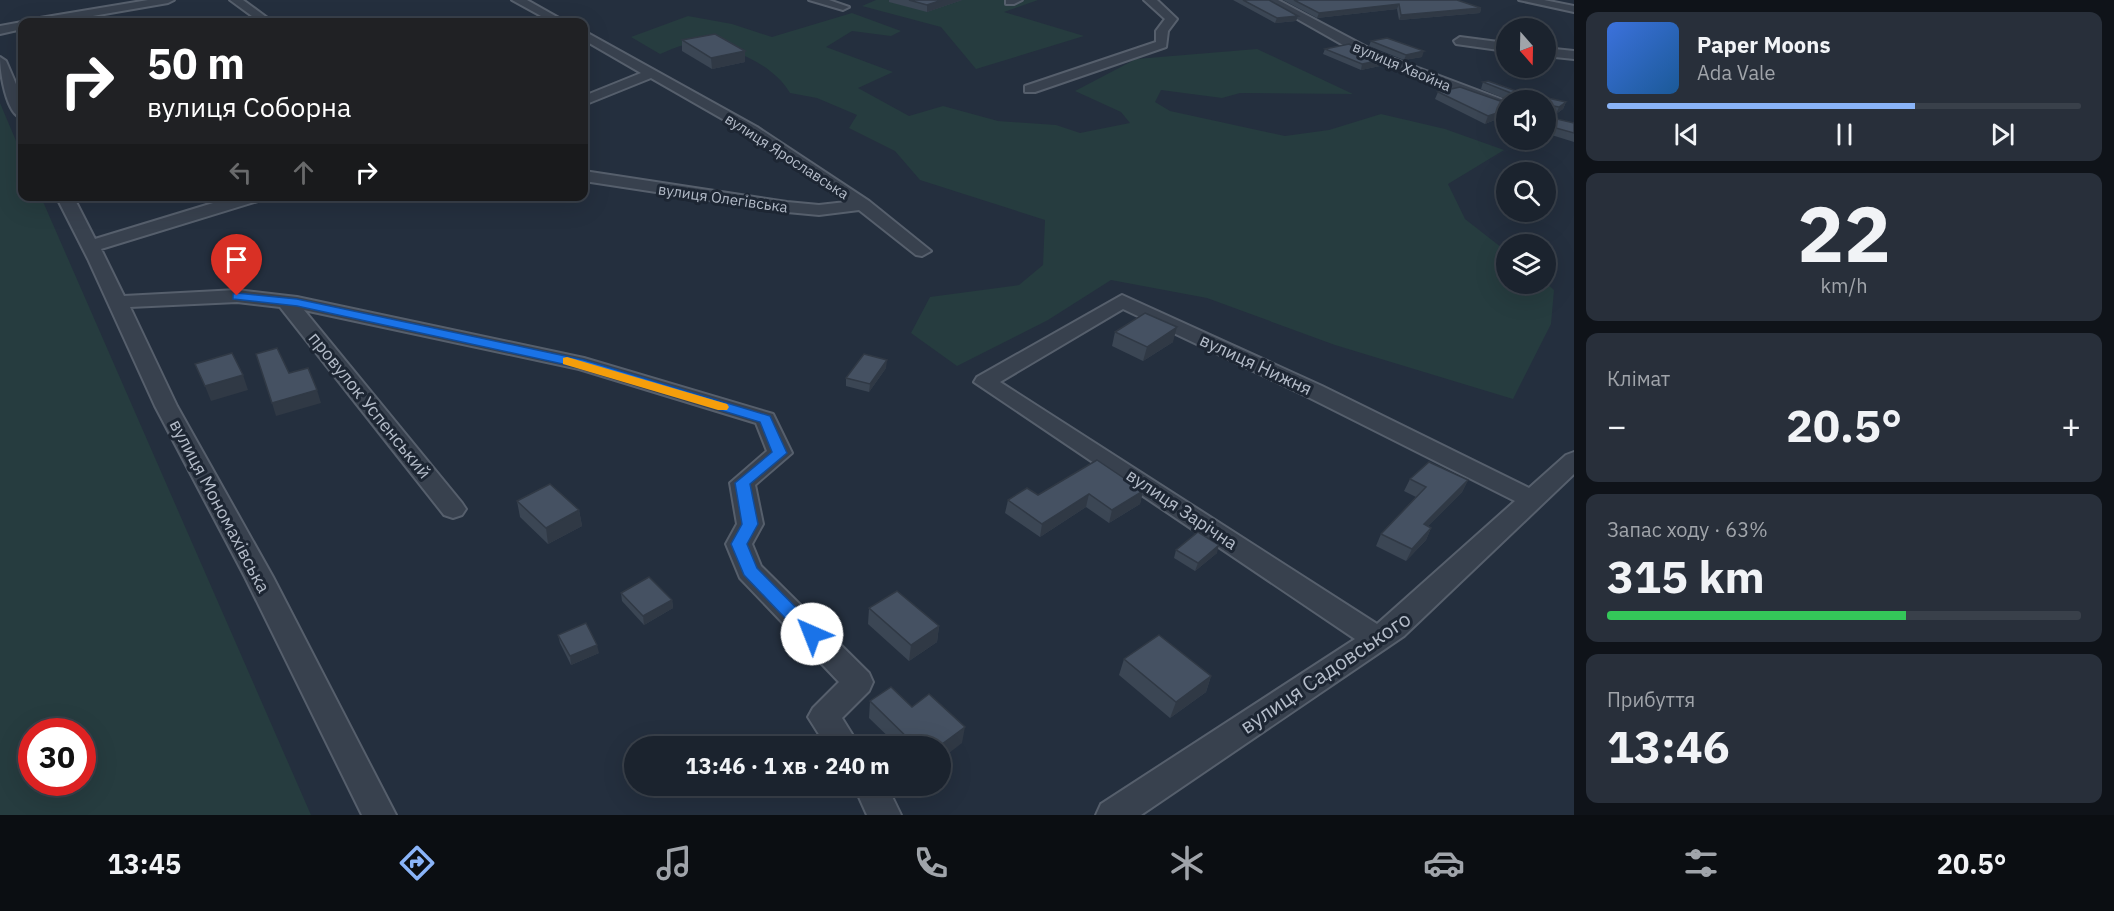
<!DOCTYPE html>
<html lang="uk">
<meta charset="utf-8">
<style>
:root{--surface:#1b232e;--page:#282f3a;--text:#f1f3f6;--muted:#a0a4aa;--line:#39404a;--accent:#8ab4f8}
body{margin:0;font-family:"IBM Plex Sans",sans-serif;background:var(--page);color:var(--text);height:100vh;display:flex;flex-direction:column;font-size:22px;white-space:nowrap}
*{box-sizing:border-box;margin:0}
p{font-size:20px;color:var(--muted)}
.icon{flex:none;width:33px;height:33px;fill:none;stroke:currentColor;stroke-width:2;stroke-linecap:round;stroke-linejoin:round}
.map{position:relative;flex:1;overflow:hidden}
.sheet{display:flex;flex-direction:column;gap:12px;padding:12px;background:#0f1319;width:540px}
.sheet>*{flex:none}
.guide{position:absolute;left:18px;top:18px;width:570px;height:183px;border-radius:12px;box-shadow:0 6px 24px #0002,0 0 0 2px var(--line);background:#202124;color:#fff;overflow:hidden}
.needle{width:39px;rotate:160deg}
.buttons{position:absolute;left:1496px;top:18px;display:grid;gap:12px}
.buttons a{display:grid;place-items:center;width:60px;height:60px;border-radius:50%;background:var(--surface);box-shadow:0 6px 24px #0002,0 0 0 2px var(--line);font-size:30px}
.speed{position:absolute;left:18px;top:718px;display:flex;gap:12px;font-size:30px;font-weight:700;text-align:center}
.speed>*{display:grid;place-content:center;width:78px;height:78px;border-radius:50%;background:var(--surface);box-shadow:0 6px 24px #0002,0 0 0 2px var(--line);line-height:1}
.speed .limit{border:9px solid #d22;background:#fff;color:#111}
.pin{position:absolute;display:grid;place-items:center;width:51px;height:51px;color:#fff;margin:-62px -26px;border-radius:50% 50% 50% 0;rotate:-45deg;box-shadow:0 0 6px #0007}
.pin .icon{rotate:45deg}
.me{position:absolute;width:66px;margin:-33px;rotate:316deg;stroke-linejoin:round;filter:drop-shadow(0 0 4px #0008)}
.turn{display:flex;align-items:center;gap:21px;height:126px;padding:0 30px;font-size:27px}
.turn .icon{width:78px;height:78px;stroke-width:2.5}
.turn b{display:block;font-size:42px;line-height:51px}
.lanes{display:flex;align-items:center;height:57px;padding:0 30px;background:#0003;justify-content:center;gap:30px;direction:ltr}
.lanes .off{opacity:.35}
.big{font-size:45px;font-weight:800;line-height:1.1}
.sheet .card{flex:1;display:flex;flex-direction:column;justify-content:center;gap:9px;min-width:0;padding:0 21px;border-radius:12px;background:var(--page)}
.sheet .dial{align-items:center;gap:0}
.dial b{font-size:78px;line-height:1}
.song{display:flex;align-items:center;gap:18px}
.cover{width:72px;height:72px;border-radius:9px;background:linear-gradient(135deg,hsl(220 70% 55%),hsl(210 70% 35%))}
.played{height:6px;border-radius:3px;background:linear-gradient(90deg,var(--accent) 65%,var(--line) 65%)}
.keys{display:flex;justify-content:space-around;direction:ltr}
.heat{display:flex;justify-content:space-between;align-items:center;font-size:33px;direction:ltr}
.charge{height:9px;border-radius:4px;background:linear-gradient(90deg,#34c759 63%,var(--line) 0)}
.trip{position:absolute;left:624px;top:736px;width:327px;height:60px;border-radius:30px;background:var(--surface);box-shadow:0 6px 24px #0002,0 0 0 2px var(--line);font-weight:800;line-height:60px;text-align:center}
.dock{display:flex;height:96px;justify-content:space-around;align-items:center;background:#0b0e12;color:var(--muted)}
.dock .icon{width:42px;height:42px}
.dock .selected{color:var(--accent)}
.dock b{font-size:27px;color:var(--text)}
main{display:flex;flex:1;min-height:0}
.map>svg:first-child{display:block}
</style>
<main>
<div class="map">
<svg width="1574" height="815" viewBox="0 0 1574 815">
<rect width="100%" height="100%" fill="#242f3e"/>
<g fill="#263c3f" fill-rule="evenodd">
<path d="M876,0H1038L1004,12L1084,36L976,69L941,27L862,6Z"/>
<path d="M852,13L901,31L891,36L852,31L826,47L893,72L858,88L909,116L943,106L998,121L1056,125L1080,133L1130,123L1121,112L1075,91L1136,59L1257,49L1353,94L1240,93L1222,98L1161,90L1155,102L1170,111L1285,136L1329,130L1381,114L1445,129L1504,150L1448,184L1465,219L1506,251V284L1545,282L1554,290L1551,324L1513,399L1335,345L1207,298L1111,280L1048,320L957,366L911,333L930,297L1019,285L1043,265L1045,220L920,180L895,151L849,128L857,115L817,98L790,93C772,62 727,45 692,44C682,44 670,50 660,54L631,37L688,16L732,24L772,37Z"/>
<path d="M0,103L22,155V196L41,197L311,815H0ZM32,732H82V783H32Z"/>
</g>
<g fill="none" stroke-linecap="round" stroke-linejoin="round">
<defs>
<g id="minor">
<path d="M148,0H174L168,3L58,22H34L40,18Z"/>
<path d="M230,0H243L273,22H260Z"/>
<path d="M512,0H527L566,22H552Z"/>
<path d="M809,0H829L849,7L843,10Z"/>
<path d="M1006,0H1022L1014,4H1006Z"/>
<path d="M1144,0H1157L1177,19L1168,31L1166,47L1035,92H1025V86L1156,42V31L1165,19Z"/>
<path d="M1264,0H1278L1376,52L1506,101V110L1366,58Z"/>
<path d="M1519,0H1544L1574,6V12Z"/>
<path d="M22,22V29L0,34V26Z"/>
<path d="M584,31L757,127L869,201L931,251L922,256L916,255L859,210L819,215L787,212L584,181V171L787,202L819,205L846,202L747,133L651,78L584,105V96L641,73L584,40Z"/>
<path d="M1460,37L1506,43V51L1456,44L1454,41Z"/>
<path d="M1545,48L1574,51V59L1545,56Z"/>
<path d="M0,57L6,61L22,98V118C6,115 0,71 0,57Z"/>
<path d="M56,196H73L95,239L236,196H263L261,200L101,249L124,296L237,290L297,297L584,358L773,414L792,453L755,485L763,524L752,544L761,566L869,673L873,682L869,691L842,718L860,747H827L808,717L813,708L839,682L740,578L726,544L737,524L730,483L767,451L756,423L579,369L304,310L462,503L466,509L462,515L453,518L444,515L280,307L237,302L130,307L177,406L273,577L396,815H362L245,577L155,406L88,259Z"/>
<path d="M1122,295L1322,386L1529,488L1566,455L1574,452V474L1404,636L1141,815H1096L1101,804L1355,639L974,382L977,377ZM1123,309L1306,396L1515,501L1377,624L1000,382Z"/>
<path d="M854,786H887L901,815H867Z"/>
</g>
</defs>
<use href="#minor" stroke="#565f6c" stroke-width="4"/>
<use href="#minor" fill="#38414e" fill-rule="evenodd"/>
</g>
<g fill="#3b4654">
<path d="M889,0H962L927,12L889,2Z"/>
<path d="M1233,0H1269L1298,16L1296,21L1275,23Z"/>
<path d="M1283,0H1457L1481,8L1480,13L1399,20L1397,9L1317,18Z"/>
<path d="M682,40L745,62L712,69L682,51Z"/>
<path d="M1371,41L1422,57L1404,60L1369,46Z"/>
<path d="M1325,49L1382,60L1380,66L1361,70L1323,54Z"/>
<path d="M1483,82L1519,92L1566,102L1563,109L1556,114L1547,113L1548,117L1574,123V142L1545,133V100H1508L1481,89Z"/>
<path d="M1438,92L1506,103V122L1497,119L1485,124L1435,99Z"/>
<path d="M1115,332L1173,342L1143,361L1112,346Z"/>
<path d="M886,368L869,392L846,386V378Z"/>
<path d="M1410,479L1468,480L1462,492L1428,526L1431,528L1426,540L1406,561L1376,546L1381,534L1416,497L1404,491Z"/>
<path d="M1143,491L1140,504L1109,523L1086,507L1040,537L1005,513L1008,500L1038,495Z"/>
<path d="M517,501L579,510L582,526L548,544L520,517Z"/>
<path d="M1176,550L1217,553L1195,571L1174,558Z"/>
<path d="M621,593L672,600L673,608L644,625L622,601Z"/>
<path d="M869,608L939,626L937,642L909,661L868,624Z"/>
<path d="M558,635L599,653L571,665L560,643Z"/>
<path d="M1124,659L1211,676L1206,692L1170,718L1119,675Z"/>
<path d="M870,701L912,707L962,743L940,747H899L869,718Z"/>
</g>
<g fill="#303945">
<path d="M942,0H962L927,12V5Z"/>
<path d="M1399,4L1397,9L1317,18L1319,13Z"/>
<path d="M1481,8L1480,13L1399,20L1401,15Z"/>
<path d="M1298,16L1296,21L1275,23L1277,18Z"/>
<path d="M745,51V62L712,69L711,58Z"/>
<path d="M1424,51L1422,57L1404,60L1406,55Z"/>
<path d="M1382,60L1380,66L1361,70L1362,64Z"/>
<path d="M1566,102L1563,109L1556,114L1559,107Z"/>
<path d="M1500,112L1497,119L1485,124L1488,116Z"/>
<path d="M1177,327L1173,342L1143,361L1147,347Z"/>
<path d="M887,360L886,368L869,392L870,384Z"/>
<path d="M243,375L248,390L211,401L205,386Z"/>
<path d="M317,390L321,403L276,416L272,403Z"/>
<path d="M1468,480L1462,492L1418,536L1424,524Z"/>
<path d="M1143,491L1140,504L1109,523L1112,510Z"/>
<path d="M1089,494L1086,507L1040,537L1042,524Z"/>
<path d="M579,510L582,526L548,544L546,528Z"/>
<path d="M1431,528L1426,540L1406,561L1412,549Z"/>
<path d="M1219,545L1217,553L1195,571L1198,563Z"/>
<path d="M672,600L673,608L644,625L643,616Z"/>
<path d="M939,626L937,642L909,661L911,645Z"/>
<path d="M597,645L599,653L571,665L570,656Z"/>
<path d="M1211,676L1206,692L1170,718L1176,702Z"/>
<path d="M965,727L962,743L940,760V747H938Z"/>
</g>
<g fill="#455162" stroke="#303945" stroke-width="1.5">
<path d="M909,0H942L927,5Z"/>
<path d="M1243,0H1269L1298,16L1277,18Z"/>
<path d="M1294,0H1457L1481,8L1401,15L1399,4L1319,13Z"/>
<path d="M715,34L745,51L711,58L682,40Z"/>
<path d="M1387,38L1424,51L1406,55L1371,41Z"/>
<path d="M1349,44L1382,60L1362,64L1325,49Z"/>
<path d="M1488,81L1519,92L1566,102L1559,107L1547,105L1548,117L1574,123V133L1545,125V100H1510L1511,93L1483,82Z"/>
<path d="M1460,87L1506,103V113L1500,112L1488,116L1438,92Z"/>
<path d="M1145,313L1177,327L1147,347L1115,332Z"/>
<path d="M277,348L289,373L308,368L317,390L272,403L256,354Z"/>
<path d="M232,353L243,375L205,386L195,364Z"/>
<path d="M864,354L887,360L870,384L846,378Z"/>
<path d="M1097,460L1143,491L1112,510L1089,494L1042,524L1008,500L1027,488L1038,495Z"/>
<path d="M1429,462L1468,480L1424,524L1431,528L1412,549L1381,534L1426,487L1410,479Z"/>
<path d="M550,484L579,510L546,528L517,501Z"/>
<path d="M1198,532L1219,545L1198,563L1176,550Z"/>
<path d="M649,577L672,600L643,616L621,593Z"/>
<path d="M897,591L939,626L911,645L869,608Z"/>
<path d="M586,623L597,645L570,656L558,635Z"/>
<path d="M1159,635L1211,676L1176,702L1124,659Z"/>
<path d="M891,687L912,707L929,694L965,727L938,747H917L870,701Z"/>
</g>
<path fill="#1a73e8" stroke="#114b97" stroke-width="1.5" d="M237,293L297,299L584,360L770,416L787,453L750,484L758,524L747,544L757,568L818,630L820,634L818,639H805L744,575L731,544L742,524L735,483L772,452L760,422L581,368L297,306L233,299V294Z"/>
<path fill="#f59e0b" d="M567,357L727,404L729,407L727,410H718L563,364V358Z"/>
<g text-anchor="middle" dominant-baseline="central" stroke-width="6" stroke-linejoin="round" paint-order="stroke">
<g font-size="15" fill="#b4bcc9" stroke="#1d2633">
<text transform="translate(1402 66) rotate(23)">вулиця Хвойна</text>
<text transform="translate(787 156) rotate(33)">вулиця Ярославська</text>
<text transform="translate(723 198) rotate(8)">вулиця Олегівська</text>
</g>
<g font-size="18" fill="#b4bcc9" stroke="#1d2633">
<text transform="translate(1256 364) rotate(25)">вулиця Нижня</text>
<text transform="translate(370 405) rotate(51)">провулок Успенський</text>
<text transform="translate(220 506) rotate(62)">вулиця Мономахівська</text>
<text transform="translate(1182 509) rotate(34)">вулиця Зарічна</text>
</g>
<g font-size="21" fill="#b4bcc9" stroke="#1d2633">
<text transform="translate(1325 672) rotate(-34)">вулиця Садовського</text>
</g>
</g>
</svg>
<div class="buttons">
<a><svg class="needle" viewBox="-14 -14 28 28"><path d="M0-13l5 13h-10z" fill="#e53935"/><path d="M0 13l5-13h-10z" fill="#a0a4aa"/></svg></a>
<a><svg class="icon" aria-label="sound" viewBox="0 0 24 24"><path d="M4 9h4l5-4v14l-5-4H4zM17 9q2 3 0 6"/></svg></a>
<a><svg class="icon" aria-label="search" viewBox="0 0 24 24"><circle cx="10" cy="10" r="6"/><path d="M15 15l6 6"/></svg></a>
<a><svg class="icon" aria-label="layers" viewBox="0 0 24 24"><path d="M12 4l9 5-9 5-9-5zM3 14l9 5 9-5"/></svg></a>
</div>
<div class="speed"><div class="limit">30</div></div>
<div class="pin" style="left:237px;top:296px;background:#d93025"><svg class="icon" aria-label="arrive" viewBox="0 0 24 24"><path d="M6 21V4h12l-3 4 3 4H6"/></svg></div>
<svg class="me" style="left:812px;top:634px" viewBox="-20 -20 40 40"><circle r="19" fill="#fff"/><path d="M0-13L10 11 0 6-10 11z" fill="#1a73e8"/></svg>
<div class="trip">13:46 · 1 хв · 240 m</div>
<div class="guide">
<div class="turn"><svg class="icon" aria-label="right" viewBox="0 0 24 24"><path d="M7 20v-9h11M14 6l5 5-5 5"/></svg><div><b>50 m</b>вулиця Соборна</div></div>
<div class="lanes"><svg class="icon off" aria-label="left" viewBox="0 0 24 24"><path d="M17 20v-9H6M10 6l-5 5 5 5"/></svg><svg class="icon off" aria-label="ahead" viewBox="0 0 24 24"><path d="M12 20V5M6 11l6-6 6 6"/></svg><svg class="icon" aria-label="right" viewBox="0 0 24 24"><path d="M7 20v-9h11M14 6l5 5-5 5"/></svg></div>
</div>
</div>
<section class="sheet">
<div class="card">
<div class="song"><i class="cover"></i><div><b>Paper Moons</b><p>Ada Vale</p></div></div>
<div class="played"></div>
<div class="keys"><svg class="icon" aria-label="previous" viewBox="0 0 24 24"><path d="M18 5L8 12l10 7zM5 5v14"/></svg><svg class="icon" aria-label="pause" viewBox="0 0 24 24"><path d="M8 5v14M16 5v14"/></svg><svg class="icon" aria-label="next" viewBox="0 0 24 24"><path d="M6 5l10 7-10 7zM19 5v14"/></svg></div>
</div>
<div class="card dial"><b>22</b><p>km/h</p></div>
<div class="card"><p>Клімат</p>
<div class="heat"><a>−</a><b class="big">20.5°</b><a>+</a></div>
</div>
<div class="card"><p>Запас ходу · 63%</p><b class="big">315 km</b><div class="charge"></div></div>
<div class="card"><p>Прибуття</p><b class="big">13:46</b></div>
</section>
</main>
<nav class="dock">
<b>13:45</b>
<svg class="icon selected" aria-label="directions" viewBox="0 0 24 24"><path d="M12 3l9 9-9 9-9-9zM9 14v-3h6M13 9l2 2-2 2"/></svg>
<svg class="icon" aria-label="music" viewBox="0 0 24 24"><path d="M9 18V5l10-2v13"/><circle cx="6" cy="18" r="3"/><circle cx="16" cy="16" r="3"/></svg>
<svg class="icon" aria-label="phone" viewBox="0 0 24 24"><path d="M5 4h4l2 5-3 2q2 4 5 5l2-3 5 2v4C11 20 4 13 5 4z"/></svg>
<svg class="icon" aria-label="climate" viewBox="0 0 24 24"><path d="M12 3v18M4 7l16 10M4 17L20 7"/></svg>
<svg class="icon" aria-label="car" viewBox="0 0 24 24"><path d="M5 17H2v-5l4-1 3-4h7l3 4 3 1v5h-3M9 17h6M6 11h13"/><circle cx="7" cy="17" r="2"/><circle cx="17" cy="17" r="2"/></svg>
<svg class="icon" aria-label="filters" viewBox="0 0 24 24"><path d="M4 7h16M4 17h16"/><circle cx="9" cy="7" r="2"/><circle cx="15" cy="17" r="2"/></svg>
<b>20.5°</b>
</nav>
